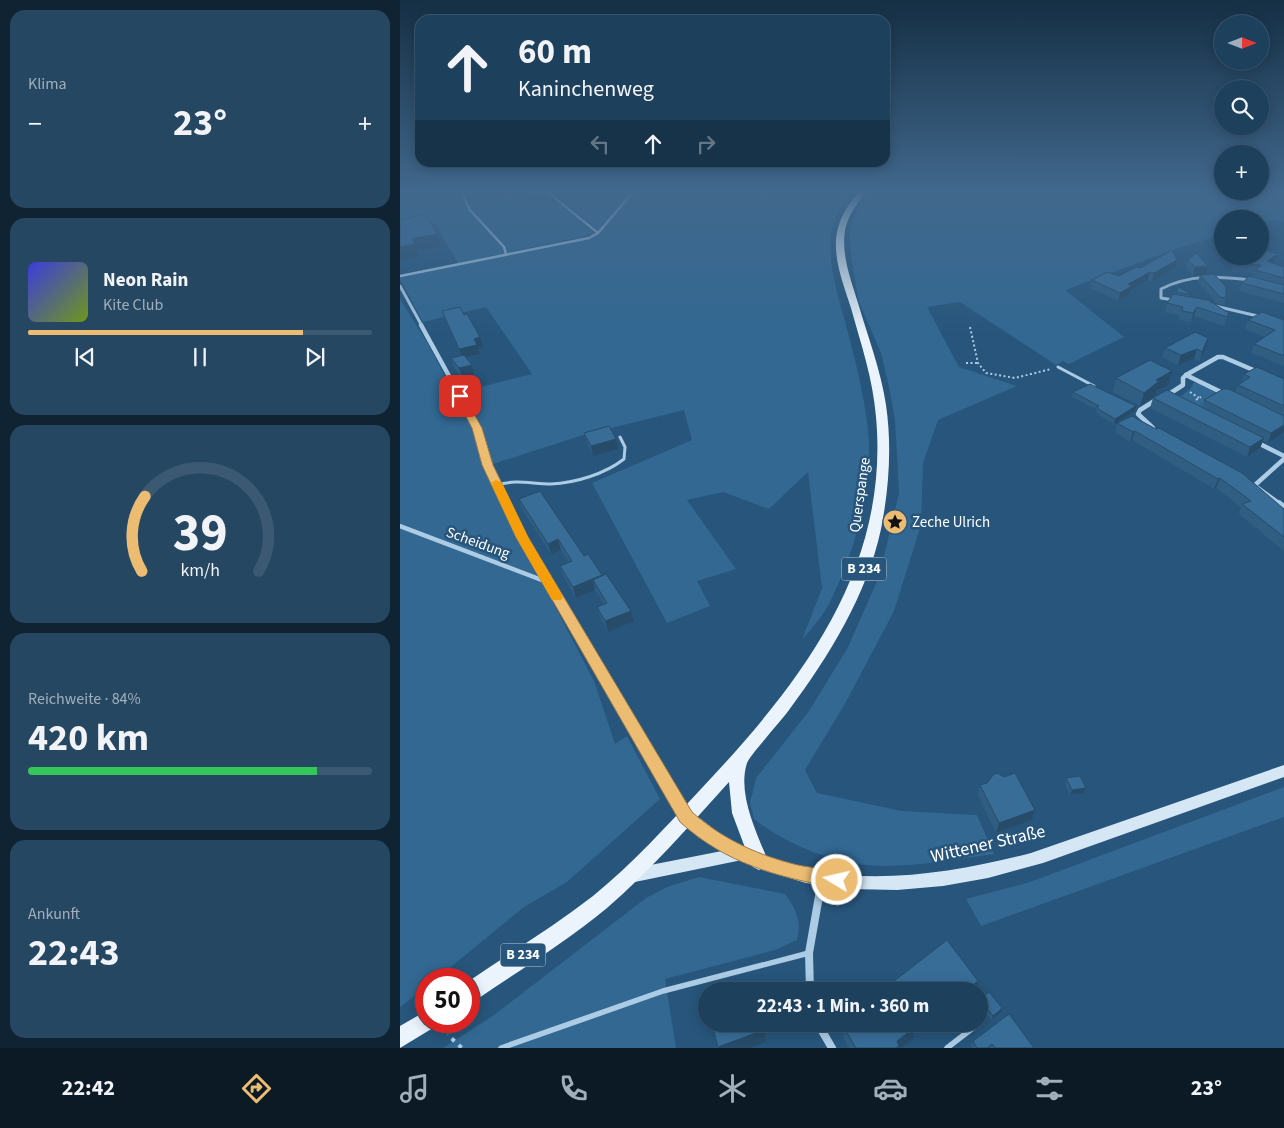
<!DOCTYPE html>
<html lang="de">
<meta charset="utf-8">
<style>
:root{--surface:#1d405c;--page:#254762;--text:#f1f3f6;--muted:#a0afbb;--line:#3b5972;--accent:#ebbc72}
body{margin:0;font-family:"Source Sans 3",sans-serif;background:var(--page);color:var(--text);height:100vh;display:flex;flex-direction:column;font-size:19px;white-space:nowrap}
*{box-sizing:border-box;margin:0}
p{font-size:16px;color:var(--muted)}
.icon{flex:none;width:28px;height:28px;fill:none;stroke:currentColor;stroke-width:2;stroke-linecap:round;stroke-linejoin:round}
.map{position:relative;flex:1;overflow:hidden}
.panel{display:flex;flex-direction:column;gap:10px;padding:10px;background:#102333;width:400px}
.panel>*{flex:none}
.banner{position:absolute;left:15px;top:15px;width:475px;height:152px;border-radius:15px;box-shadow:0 2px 12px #0003,0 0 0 1px var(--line);background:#1d405c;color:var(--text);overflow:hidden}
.needle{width:32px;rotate:90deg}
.tools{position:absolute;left:814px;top:15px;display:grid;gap:10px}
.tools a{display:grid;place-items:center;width:55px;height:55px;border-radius:50%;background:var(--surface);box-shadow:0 2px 12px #0003,0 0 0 1px var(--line);font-size:25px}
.speed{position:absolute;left:15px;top:968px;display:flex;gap:10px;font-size:25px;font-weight:700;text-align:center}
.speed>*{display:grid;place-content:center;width:65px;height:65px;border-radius:50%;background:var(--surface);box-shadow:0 2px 12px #0003,0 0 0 1px var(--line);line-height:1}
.speed .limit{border:8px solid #d22;background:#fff;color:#111}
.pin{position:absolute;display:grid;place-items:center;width:42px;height:42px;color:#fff;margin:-21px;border-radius:10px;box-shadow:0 2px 8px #0006}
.me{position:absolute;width:55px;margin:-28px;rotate:279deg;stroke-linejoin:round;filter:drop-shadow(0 0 4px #0008)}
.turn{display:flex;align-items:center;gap:18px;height:105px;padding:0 20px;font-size:22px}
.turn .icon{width:65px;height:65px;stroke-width:2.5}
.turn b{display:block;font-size:35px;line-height:42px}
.lanes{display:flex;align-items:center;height:48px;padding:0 20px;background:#0003;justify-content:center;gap:25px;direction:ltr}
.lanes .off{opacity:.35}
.big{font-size:38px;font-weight:700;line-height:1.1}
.panel .widget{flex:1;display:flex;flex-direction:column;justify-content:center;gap:8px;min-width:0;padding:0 18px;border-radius:15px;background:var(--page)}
.panel .dial{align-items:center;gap:0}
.dial svg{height:130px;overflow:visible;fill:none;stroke:var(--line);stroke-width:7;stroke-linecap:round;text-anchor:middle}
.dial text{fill:var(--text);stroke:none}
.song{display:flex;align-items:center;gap:15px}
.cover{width:60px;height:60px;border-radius:8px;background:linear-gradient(135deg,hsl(240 70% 55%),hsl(80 70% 35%))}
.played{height:5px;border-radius:2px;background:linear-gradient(90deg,var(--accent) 80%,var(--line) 80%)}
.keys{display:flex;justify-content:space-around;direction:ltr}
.heat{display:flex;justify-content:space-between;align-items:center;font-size:28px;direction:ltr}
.charge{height:8px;border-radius:4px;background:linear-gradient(90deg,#34c759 84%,var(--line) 0)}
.trip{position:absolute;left:298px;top:982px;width:290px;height:50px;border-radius:25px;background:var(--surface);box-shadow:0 2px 12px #0003,0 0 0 1px var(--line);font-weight:700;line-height:50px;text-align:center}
.dock{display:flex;height:80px;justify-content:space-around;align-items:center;background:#0c1a25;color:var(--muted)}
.dock .icon{width:35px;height:35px}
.dock .on{color:var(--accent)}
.dock b{font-size:22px;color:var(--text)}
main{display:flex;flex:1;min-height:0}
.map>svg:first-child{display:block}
</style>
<main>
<section class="panel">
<div class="widget"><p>Klima</p>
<div class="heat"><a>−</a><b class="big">23°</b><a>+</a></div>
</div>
<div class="widget">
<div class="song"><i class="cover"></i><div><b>Neon Rain</b><p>Kite Club</p></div></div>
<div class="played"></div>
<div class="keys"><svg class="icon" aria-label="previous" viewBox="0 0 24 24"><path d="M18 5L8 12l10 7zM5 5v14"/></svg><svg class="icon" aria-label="pause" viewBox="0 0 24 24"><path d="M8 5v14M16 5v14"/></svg><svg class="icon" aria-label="next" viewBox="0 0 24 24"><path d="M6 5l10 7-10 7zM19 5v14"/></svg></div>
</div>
<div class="widget dial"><svg viewBox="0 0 100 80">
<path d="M14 69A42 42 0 1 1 86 69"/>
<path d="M14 69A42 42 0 0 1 16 23" stroke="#ebbc72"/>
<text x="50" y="56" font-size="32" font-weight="700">39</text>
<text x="50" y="72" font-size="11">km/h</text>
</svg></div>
<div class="widget"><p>Reichweite · 84%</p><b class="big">420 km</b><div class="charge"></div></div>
<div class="widget"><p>Ankunft</p><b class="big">22:43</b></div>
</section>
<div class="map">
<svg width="884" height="1048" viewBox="0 0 884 1048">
<rect width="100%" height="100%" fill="#27557b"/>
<g fill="#326892">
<path d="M0,190H114L134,205L194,193L192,190H454C445,202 435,214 432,229C426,261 438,295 446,325C455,359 464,394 468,429C474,488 455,551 429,604C422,617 411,629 402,640L422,588L408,472L369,509L323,492L287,500L336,569L297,581L310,606L267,623L192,483L292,440L284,410L183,435L93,464L81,426L65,391L132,374L86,307L23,322L0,279V276L192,238L200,232L162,199L158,200L194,234L58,263L35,223L0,230Z"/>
<path d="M467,190H884V221L873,220L860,224V219H822V235L784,246L665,290L724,337L669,364L663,361L656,365L560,302L527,307L559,367L617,386L538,420L523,463L521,525L494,611L446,702L405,770L417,793L502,811L577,815L594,854C554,859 507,869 467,865C428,861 384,843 354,819L350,803L356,778L409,711L447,649L479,577L499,493L495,420L489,387L481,353L459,302L452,263L449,233L454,217Z"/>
<path d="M0,299L28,344L73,430L82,467L194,681L215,744L227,736L260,799L167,882L124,907L36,979H26V987L0,1007Z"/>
<path d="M793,383H799L822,394L802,409L779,398L792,387Z"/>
<path d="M884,787V817L581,926L566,899L630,882Z"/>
<path d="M299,877L385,894C396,909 402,921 397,940L375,950L265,979L276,1048H43L94,1015L246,898L267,887Z"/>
</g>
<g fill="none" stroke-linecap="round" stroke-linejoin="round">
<g stroke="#accbe4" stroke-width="2" stroke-dasharray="2 2.5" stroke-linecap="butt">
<path d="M570,327L578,363L586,373L615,378L651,369"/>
<path d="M566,363H578"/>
<path d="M790,392L799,398"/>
<path d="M796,400L801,397"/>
</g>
<path stroke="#accbe4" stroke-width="4" stroke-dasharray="4 5.5" stroke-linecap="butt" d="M45,1021L50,1037L62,1048"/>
<g stroke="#accbe4" stroke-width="2.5">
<path d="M60,190L70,210L104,247L106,254"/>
<path d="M145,190L198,233"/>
<path d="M0,276L189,238L198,233L235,190"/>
</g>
<g stroke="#accbe4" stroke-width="3">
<path d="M658,367L694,386"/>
<path d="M97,485C116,479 132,484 151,484C175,483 205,474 224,459L225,447L220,437"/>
</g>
<path stroke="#accbe4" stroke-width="4.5" d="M0,526L147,582"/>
<g stroke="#accbe4" stroke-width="5.5">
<path d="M101,1048L263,991L409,953"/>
<path d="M547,1048L578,1024"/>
</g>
<g stroke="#accbe4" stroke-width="3">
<path d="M0,286L22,326"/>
<path d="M774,300L761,298V289C790,274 818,276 850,280"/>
<path d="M815,306L862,317"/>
</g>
<g stroke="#accbe4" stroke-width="4.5">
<path d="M21,325L77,427L87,465L106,504"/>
<path d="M786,375L825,394"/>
<path d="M766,396L783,385V378L786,375L818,357H823L858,372"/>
<path d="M753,428L738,414L740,410L756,400"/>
<path d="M856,442L884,456"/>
<path d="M855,485L884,459"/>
<path d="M858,488L880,504"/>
</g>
<g stroke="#accbe4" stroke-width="5.5">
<path d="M105,503L122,537L240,739"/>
<path d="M879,503L884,507"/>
</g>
<g stroke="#accbe4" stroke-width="8">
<path d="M240,738L284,814"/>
<path d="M410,991L409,953L422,879"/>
<path d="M418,1024L432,1048"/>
</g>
<path fill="#d5e6f4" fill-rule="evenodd" d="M884,765V777L643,863L588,878L543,886L497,890L451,889L406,883L363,870L342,860L230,883L225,881L223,876L225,871L230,869L322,851L281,821L279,817L281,813L286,811C301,816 313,830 327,839C338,846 352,852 365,857C449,890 546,875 631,853Z"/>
<g fill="#ebf4fc" fill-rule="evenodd">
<path d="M460,190H467C458,202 448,215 445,230C441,255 451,280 458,303C468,337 481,371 486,405C492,446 489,489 481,529C467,595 429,656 389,710C382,720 350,755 347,763C337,794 357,833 368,861L365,867L359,870L353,867L350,861L332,813L329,782C290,825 251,870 207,908C166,942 120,970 76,1000L69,1003V981C110,953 153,927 193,896C232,864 266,827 300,790C399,685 490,570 476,417C473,379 461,344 451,308C443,283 431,254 438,228C442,213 451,201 460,190Z"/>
<path d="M26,1011V1021H36L33,1028L0,1048V1026Z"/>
</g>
</g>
<g fill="#305e83">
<path d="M127,190H146L149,197L139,200Z"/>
<path d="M148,190H175L176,192L157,196Z"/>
<path d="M878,254L875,262L873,263L884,267V303L839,291L842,283L852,277L854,273L832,272L833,267L826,256H860Z"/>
<path d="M777,260L775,268L752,282L748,280L731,290L730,294L718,301L690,288L692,280L719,276L740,268Z"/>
<path d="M788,260L808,266L806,274L793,276L786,268Z"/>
<path d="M800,275L826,298L824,305L818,304L798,282Z"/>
<path d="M776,292L792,295L791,297L829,313L824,326L794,316L791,322L779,320L780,316L765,312L767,303L775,295Z"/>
<path d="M42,311L64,315L80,337L83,347L78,348L80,354L66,357L72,365L74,374L63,378L54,368L51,358L61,355L45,320Z"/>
<path d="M848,320H884V366L851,353L854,344L865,337L845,329Z"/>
<path d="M806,347L800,361L794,359L778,365L762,357L765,348Z"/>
<path d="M772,371L768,385L756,391V395L740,406L713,392L716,378Z"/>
<path d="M844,374L884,379V432L868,443L863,441L860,448L847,457L750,408L753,398L802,407L804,400L835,392L838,385L841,383Z"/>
<path d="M673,392L735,411L714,424L699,415L696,412L697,410L672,397Z"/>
<path d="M732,416L884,509V551L839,514L841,507L816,488L814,489L732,440L730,442L715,433L717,423Z"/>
<path d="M184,433L218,449L193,456L187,443Z"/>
<path d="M119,499L184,556L202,576L231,611L234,621L208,632L200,617L197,607L204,604L195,590L176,598L163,576L160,566L169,562L161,550L151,554L122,509Z"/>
<path d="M666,778L684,793L670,795L665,784Z"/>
<path d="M580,785L635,810L632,820L596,833L578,795Z"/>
<path d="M580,999L601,1012L591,1020L579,1004Z"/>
<path d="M444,1028L514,1033L513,1040L501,1048H449L444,1039Z"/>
<path d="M573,1041L634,1048H571Z"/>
</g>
<g fill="#274c6a">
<path d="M156,190H175L176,192L157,196Z"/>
<path d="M148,191L149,197L139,200L138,193Z"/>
<path d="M37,234L41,246L17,251L19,256L0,260V247L12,239Z"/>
<path d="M878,254L875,262L864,269L867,261Z"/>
<path d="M777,260L775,268L752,282L754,273Z"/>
<path d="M808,266L806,274L793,276L795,267Z"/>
<path d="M750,272L748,280L731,290L730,294L718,301L720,293L728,284Z"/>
<path d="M797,307L794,316L791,322L793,313Z"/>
<path d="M80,337L83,347L78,348L80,354L62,358L59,349L74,339Z"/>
<path d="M808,338L806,347L800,361L802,352Z"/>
<path d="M797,349L794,359L778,365L781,355Z"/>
<path d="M72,365L74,374L63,378L59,368Z"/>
<path d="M772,371L768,385L756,391V395L740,406L744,393L756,380Z"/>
<path d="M736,406L735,411L714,424L715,419Z"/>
<path d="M884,425V432L868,443L871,433Z"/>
<path d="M735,431L732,440L730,442L733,432Z"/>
<path d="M864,438L860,448L847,457L850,447Z"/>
<path d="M216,439L218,449L193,456L191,446Z"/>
<path d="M820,478L816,488L814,489L818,479Z"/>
<path d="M158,539L161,550L151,554L148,544Z"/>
<path d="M202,575L193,580L195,590L176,598L173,587Z"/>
<path d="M231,611L234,621L208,632L205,621Z"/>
<path d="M686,788L684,793L670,795L672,790Z"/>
<path d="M635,810L632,820L596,833L599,823Z"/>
<path d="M578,981L576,991H565Z"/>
<path d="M602,1008L601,1012L591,1020L593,1016Z"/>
<path d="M361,1024H374L362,1028Z"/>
<path d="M512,1024H526L514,1033L513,1040L501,1048H496L497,1041Z"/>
<path d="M364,1030L366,1042L351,1048H318V1047Z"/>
</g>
<g fill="#386d98" stroke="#274c6a">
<path d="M134,190H146L148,191L138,193Z"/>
<path d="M26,214L37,234L12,239L15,244L0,247V220Z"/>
<path d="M860,249L878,254L867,261L884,267V278L855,270L861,265L834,264L837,262L833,256H860Z"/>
<path d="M772,250L777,260L754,273L750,272L728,284L732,286L720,293L692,280L707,272L719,276L736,267L740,268Z"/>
<path d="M796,253L808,266L795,267L788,260Z"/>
<path d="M814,274L826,287V298L820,297L800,275Z"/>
<path d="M849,276L884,285V294L842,283Z"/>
<path d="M779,287L792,295L776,292Z"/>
<path d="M773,294L808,300L829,313L827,317L797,307L793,313L782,311L783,307L767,303Z"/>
<path d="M60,307L64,315L67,314L80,337L74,339L77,345L59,349L42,311Z"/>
<path d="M862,312L884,320V356L854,344L875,330L848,320Z"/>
<path d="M795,332L808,338L802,352L797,349L781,355L765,348Z"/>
<path d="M64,355L72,365L59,368L51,358Z"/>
<path d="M750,360L772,371L756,380L759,381L744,393L716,378Z"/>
<path d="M857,367L884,379V406L838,385L850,377L844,374Z"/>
<path d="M690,384L736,406L715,419L700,410L697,407L699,406L673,392Z"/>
<path d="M823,389H829L884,416V425L871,433L804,400Z"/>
<path d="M767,390L864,438L850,447L753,398Z"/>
<path d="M732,416L756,429L759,428L842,473L884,509V537L842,504L851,501L820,478L818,479L735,431L733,432L717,423Z"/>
<path d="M209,426L216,439L191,446L184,433Z"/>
<path d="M140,491L184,556L188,554L202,575L173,587L160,566L172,561L158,539L148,544L119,499Z"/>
<path d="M206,574L231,611L205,621L197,607L207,603L193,580Z"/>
<path d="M597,773L604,777L615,773L635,810L599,823L580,785L587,783L593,775Z"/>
<path d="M680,776L686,788L672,790L666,778Z"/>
<path d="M547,940L578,981L565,991H485L486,990L485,988Z"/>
<path d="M387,982L390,991H359Z"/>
<path d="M589,992L602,1008L593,1016L580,999Z"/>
<path d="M609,1014L634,1048H595L592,1044L587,1048H577L573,1041Z"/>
<path d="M312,1024H362L364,1030L318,1047Z"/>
<path d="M450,1024H512L514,1028L497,1041L499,1046L496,1048H456L444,1028Z"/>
</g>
<linearGradient id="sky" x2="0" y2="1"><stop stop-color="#152f44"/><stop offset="0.57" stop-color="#41688d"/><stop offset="1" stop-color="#41688d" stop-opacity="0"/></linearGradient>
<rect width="884" height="336" fill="url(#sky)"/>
<path fill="#ebbc72" stroke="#997a4a" d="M57,394H63L82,428L93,465L128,537L292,812C320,837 353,853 390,863C407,868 426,868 443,874L445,880L443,886L437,888C378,877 326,864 280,822L116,537L82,465L72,428L55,396Z"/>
<path fill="#f59e0b" d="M96,480L102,483L128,537L163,597L161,600H152L116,537L91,483Z"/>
<defs>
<symbol id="sight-disc" viewBox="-11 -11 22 22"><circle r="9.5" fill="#ebbc72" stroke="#27557b"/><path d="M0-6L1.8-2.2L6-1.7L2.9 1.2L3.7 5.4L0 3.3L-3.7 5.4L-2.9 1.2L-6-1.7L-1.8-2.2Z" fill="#111"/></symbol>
</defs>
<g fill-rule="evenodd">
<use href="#sight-disc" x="481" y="508" width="28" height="28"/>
</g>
<g text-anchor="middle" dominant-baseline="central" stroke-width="5" stroke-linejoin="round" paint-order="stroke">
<g fill="#27557b" stroke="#beccd7" stroke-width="1">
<rect x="441.5" y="557.5" width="45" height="23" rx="4"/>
<rect x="100.5" y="943.5" width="45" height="23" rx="4"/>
</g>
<g font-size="14" font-weight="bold" fill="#fff">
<text x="464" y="569">B 234</text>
<text x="123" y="955">B 234</text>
</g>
<g font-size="15" fill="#fff" stroke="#27557b">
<text transform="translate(460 495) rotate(-82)">Querspange</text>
<text transform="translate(78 543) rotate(20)">Scheidung</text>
</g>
<g font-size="15" fill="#fff" stroke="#27557b" text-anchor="start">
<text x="512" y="522">Zeche Ulrich</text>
</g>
<g font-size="18" fill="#fff" stroke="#27557b">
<text transform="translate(588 844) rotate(-13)">Wittener Straße</text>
</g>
</g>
</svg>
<div class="tools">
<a><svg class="needle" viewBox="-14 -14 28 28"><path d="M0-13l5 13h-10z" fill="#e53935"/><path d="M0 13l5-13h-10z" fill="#a0afbb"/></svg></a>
<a><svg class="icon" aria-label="search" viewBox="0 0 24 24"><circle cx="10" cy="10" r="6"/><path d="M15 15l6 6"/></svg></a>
<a>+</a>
<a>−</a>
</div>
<div class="speed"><div class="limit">50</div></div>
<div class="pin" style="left:60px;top:396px;background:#d93025"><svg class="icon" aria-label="arrive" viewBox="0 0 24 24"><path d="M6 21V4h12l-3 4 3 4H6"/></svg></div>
<svg class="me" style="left:437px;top:880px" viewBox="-20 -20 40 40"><circle r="17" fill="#ebbc72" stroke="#fff" stroke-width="3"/><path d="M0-11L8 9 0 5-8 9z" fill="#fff"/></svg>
<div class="trip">22:43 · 1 Min. · 360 m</div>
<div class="banner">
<div class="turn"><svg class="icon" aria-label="ahead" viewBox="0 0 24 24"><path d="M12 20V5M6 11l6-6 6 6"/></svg><div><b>60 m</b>Kaninchenweg</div></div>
<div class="lanes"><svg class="icon off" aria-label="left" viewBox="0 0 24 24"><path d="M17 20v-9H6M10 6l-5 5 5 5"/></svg><svg class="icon" aria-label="ahead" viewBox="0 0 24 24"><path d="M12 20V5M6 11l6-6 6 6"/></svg><svg class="icon off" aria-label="right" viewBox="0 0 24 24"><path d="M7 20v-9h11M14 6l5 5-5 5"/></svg></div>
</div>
</div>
</main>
<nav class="dock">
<b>22:42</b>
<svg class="icon on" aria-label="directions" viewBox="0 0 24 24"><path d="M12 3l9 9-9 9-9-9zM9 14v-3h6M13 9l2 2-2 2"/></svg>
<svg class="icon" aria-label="music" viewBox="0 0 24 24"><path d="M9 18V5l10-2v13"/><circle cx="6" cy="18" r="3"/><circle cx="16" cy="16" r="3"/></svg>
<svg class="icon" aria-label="phone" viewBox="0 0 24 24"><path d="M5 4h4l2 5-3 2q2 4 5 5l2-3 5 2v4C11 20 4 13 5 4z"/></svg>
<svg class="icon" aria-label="climate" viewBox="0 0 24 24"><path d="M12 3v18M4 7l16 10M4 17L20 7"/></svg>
<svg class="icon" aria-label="car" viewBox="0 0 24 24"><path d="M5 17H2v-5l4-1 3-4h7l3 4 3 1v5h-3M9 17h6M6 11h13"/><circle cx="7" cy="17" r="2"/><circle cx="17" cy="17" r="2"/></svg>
<svg class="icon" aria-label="filters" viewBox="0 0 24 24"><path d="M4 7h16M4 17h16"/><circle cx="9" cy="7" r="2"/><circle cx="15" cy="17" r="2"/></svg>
<b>23°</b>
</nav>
